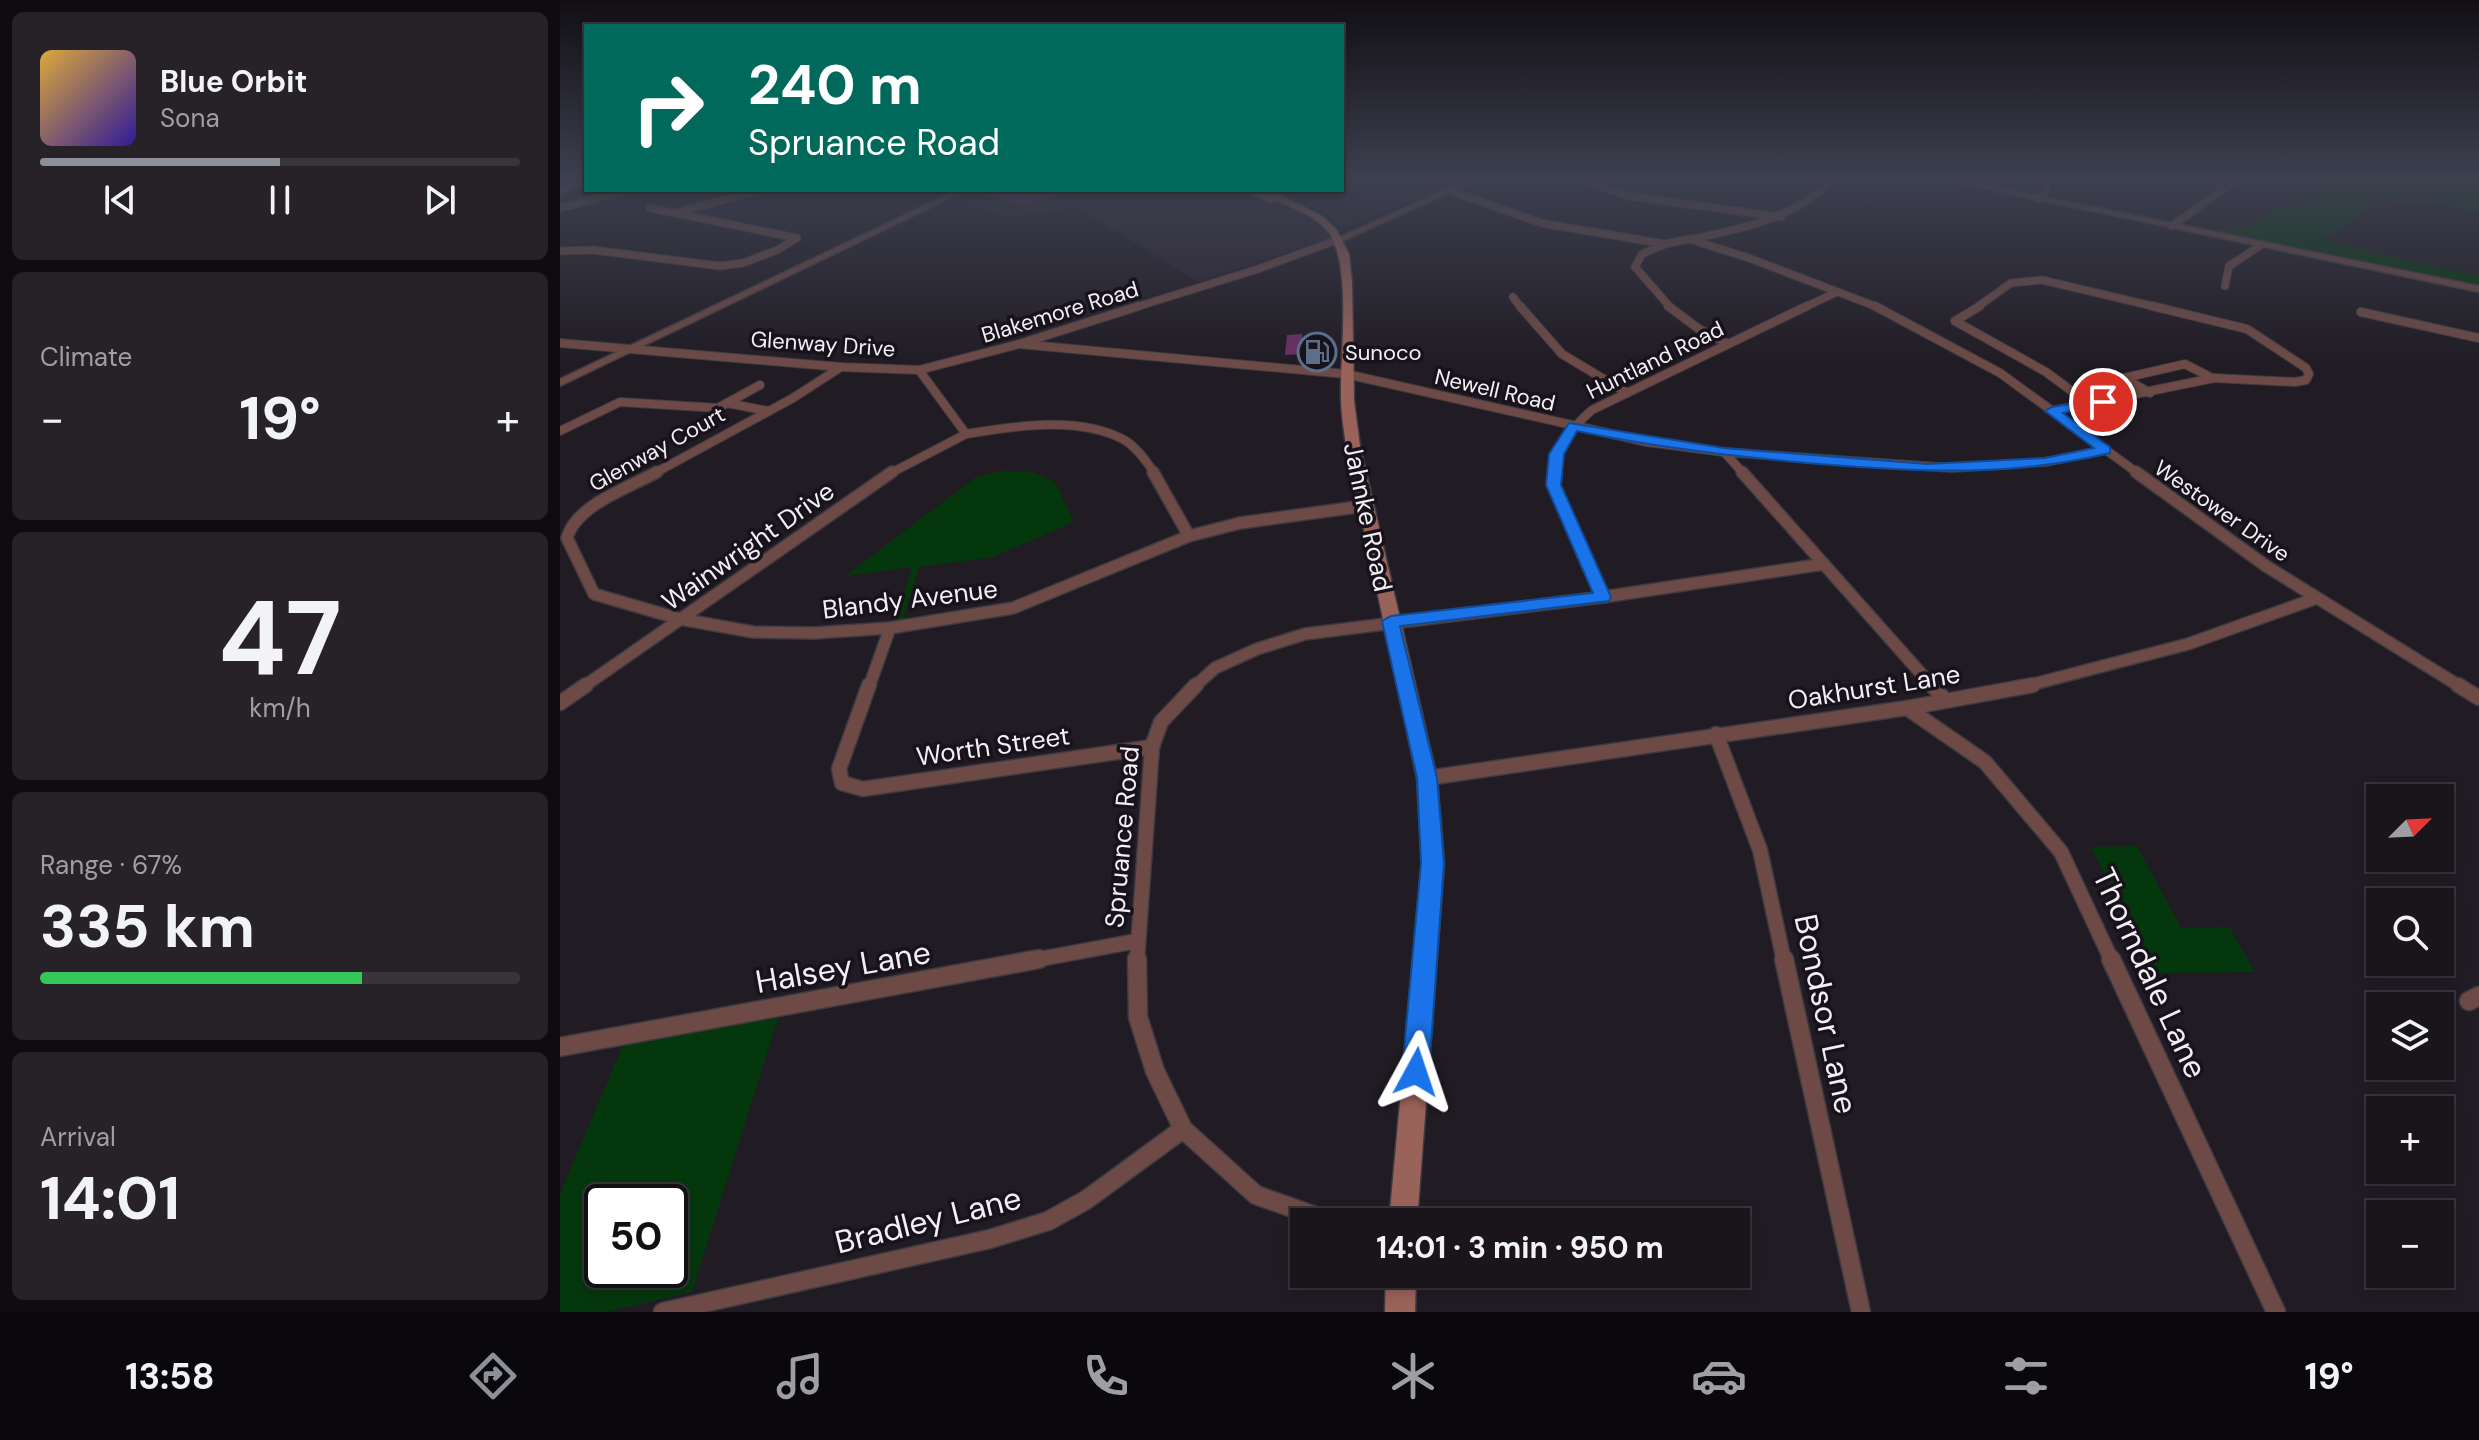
<!DOCTYPE html>
<meta charset="utf-8">
<style>
:root{--surface:#19151b;--page:#262228;--text:#f1f3f6;--muted:#9f9fa3;--line:#37343a;--accent:#8c9099}
body{margin:0;font-family:"DM Sans",sans-serif;background:var(--page);color:var(--text);height:100vh;display:flex;flex-direction:column;font-size:30px;white-space:nowrap}
*{box-sizing:border-box;margin:0}
p{font-size:26px;color:var(--muted)}
.icon{flex:none;width:44px;height:44px;fill:none;stroke:currentColor;stroke-width:2;stroke-linecap:round;stroke-linejoin:round}
.map{position:relative;flex:1;overflow:hidden}
.details{display:flex;flex-direction:column;gap:12px;padding:12px;background:#0e0c0f;width:560px}
.details>*{flex:none}
.hud{position:absolute;left:24px;top:24px;width:760px;height:168px;border-radius:0px;box-shadow:0 4px 12px #0003,0 0 0 2px var(--line);background:#00695c;color:#fff;overflow:hidden}
.needle{width:52px;rotate:66deg}
.controls{position:absolute;left:1806px;top:784px;display:grid;gap:16px}
.controls a{display:grid;place-items:center;width:88px;height:88px;border-radius:0px;background:var(--surface);box-shadow:0 4px 12px #0003,0 0 0 2px var(--line);font-size:40px}
.speed{position:absolute;left:24px;top:1184px;display:flex;gap:16px;font-size:40px;font-weight:700;text-align:center}
.speed>*{display:grid;place-content:center;width:104px;height:104px;border-radius:50%;background:var(--surface);box-shadow:0 4px 12px #0003,0 0 0 2px var(--line);line-height:1}
.speed .limit{border:4px solid #111;border-radius:12px;background:#fff;color:#111}
.pin{position:absolute;display:grid;place-items:center;width:68px;height:68px;color:#fff;margin:-34px;border:4px solid #fff;border-radius:50%;box-shadow:0 2px 8px #0007}
.me{position:absolute;width:88px;margin:-44px;rotate:5deg;stroke-linejoin:round;filter:drop-shadow(0 0 6px #0008)}
.turn{display:flex;align-items:center;gap:28px;height:168px;padding:0 32px;font-size:36px}
.turn .icon{width:104px;height:104px;stroke-width:2.5}
.turn b{display:block;font-size:56px;line-height:68px}
.big{font-size:60px;font-weight:700;line-height:1.1}
.details .widget{flex:1;display:flex;flex-direction:column;justify-content:center;gap:12px;min-width:0;padding:0 28px;border-radius:12px;background:var(--page)}
.details .dial{align-items:center;gap:0}
.dial b{font-size:104px;line-height:1}
.song{display:flex;align-items:center;gap:24px}
.cover{width:96px;height:96px;border-radius:12px;background:linear-gradient(135deg,hsl(40 70% 55%),hsl(250 70% 35%))}
.played{height:8px;border-radius:4px;background:linear-gradient(90deg,var(--accent) 50%,var(--line) 50%)}
.keys{display:flex;justify-content:space-around;direction:ltr}
.heat{display:flex;justify-content:space-between;align-items:center;font-size:44px;direction:ltr}
.charge{height:12px;border-radius:6px;background:linear-gradient(90deg,#34c759 67%,var(--line) 0)}
.trip{position:absolute;left:730px;top:1208px;width:460px;height:80px;border-radius:0px;background:var(--surface);box-shadow:0 4px 12px #0003,0 0 0 2px var(--line);font-weight:700;line-height:80px;text-align:center}
.menu{display:flex;height:128px;justify-content:space-around;align-items:center;background:#0a080b;color:var(--muted)}
.menu .icon{width:56px;height:56px}
.menu .on{color:var(--accent)}
.menu b{font-size:36px;color:var(--text)}
main{display:flex;flex:1;min-height:0}
.map>svg:first-child{display:block}
</style>
<main>
<section class="details">
<div class="widget">
<div class="song"><i class="cover"></i><div><b>Blue Orbit</b><p>Sona</p></div></div>
<div class="played"></div>
<div class="keys"><svg class="icon" aria-label="previous" viewBox="0 0 24 24"><path d="M18 5L8 12l10 7zM5 5v14"/></svg><svg class="icon" aria-label="pause" viewBox="0 0 24 24"><path d="M8 5v14M16 5v14"/></svg><svg class="icon" aria-label="next" viewBox="0 0 24 24"><path d="M6 5l10 7-10 7zM19 5v14"/></svg></div>
</div>
<div class="widget"><p>Climate</p>
<div class="heat"><a>−</a><b class="big">19°</b><a>+</a></div>
</div>
<div class="widget dial"><b>47</b><p>km/h</p></div>
<div class="widget"><p>Range · 67%</p><b class="big">335 km</b><div class="charge"></div></div>
<div class="widget"><p>Arrival</p><b class="big">14:01</b></div>
</section>
<div class="map">
<svg width="1919" height="1312" viewBox="0 0 1919 1312">
<rect width="100%" height="100%" fill="#211c24"/>
<g fill="#2c2431">
<path d="M782,178H906L791,226L781,227L756,208L718,190H782Z"/>
<path d="M394,190H697L748,209L780,235L638,282L517,207L449,217L382,196Z"/>
</g>
<g fill="#05370c" fill-rule="evenodd">
<path d="M1768,178H1919V212L1887,205L1820,201L1765,239L1808,250L1811,253L1919,275V288L1651,231L1690,226L1716,207H1732L1754,192L1756,183Z"/>
<path d="M443,471L472,472L495,482L514,522L433,557L359,567L342,623L334,624L352,567L285,576L416,477Z"/>
<path d="M1577,846L1621,928L1669,927L1695,972L1595,973L1531,847Z"/>
<path d="M219,1015L132,1292L46,1312H0V1194L63,1045ZM42,1202H110V1270H42Z"/>
</g>
<g fill="none" stroke-linecap="round" stroke-linejoin="round">
<path stroke="#13383f" stroke-width="2" d="M1302,178L1300,187L1308,202"/>
</g>
<g fill="#693063">
<path d="M427,190H505V193L464,205L427,196L434,194Z"/>
<path d="M742,334V340H745V354L725,355L727,335Z"/>
</g>
<g fill="none" stroke-linecap="round" stroke-linejoin="round">
<defs>
<g id="minor-far4">
<path d="M1017,178L1069,196L1221,217"/>
<path d="M1644,178L1669,184"/>
<path d="M0,191L26,180"/>
<path d="M891,191L981,223L1105,244L1129,239L1189,258L1320,308"/>
<path d="M1478,199L1486,190L1487,178"/>
<path d="M0,208L70,190"/>
<path d="M118,212L201,190"/>
<path d="M1612,226L1679,178"/>
<path d="M1132,239C1185,228 1236,218 1274,178"/>
<path d="M1105,244L1082,254L1075,267L1111,308"/>
<path d="M0,251L33,250L160,266L183,263L217,250L237,238L90,208"/>
<path d="M1665,286L1669,266L1701,245"/>
<path d="M953,297L961,308"/>
<path d="M573,308L698,269L777,240"/>
<path d="M1243,308L1277,292"/>
<path d="M1416,308L1451,283L1482,280L1601,308"/>
</g>
<g id="minor-far3">
<path d="M960,306L1002,354L1067,393"/>
<path d="M1108,306L1139,329L1168,344"/>
<path d="M1315,306L1440,373L1579,474"/>
<path d="M1420,306L1395,321L1486,372L1529,404"/>
<path d="M1801,312L1919,338"/>
<path d="M0,343L281,367L359,370L406,434C454,426 522,415 566,441C578,449 587,462 595,474"/>
<path d="M459,344L786,374L1087,442L1164,452L1392,468L1485,462L1545,450"/>
<path d="M359,370L459,344L579,306"/>
<path d="M1590,393L1564,378L1625,364L1652,378"/>
<path d="M167,403L208,411"/>
<path d="M1492,411L1654,378L1735,382L1746,380L1749,374L1746,368L1687,329L1592,306"/>
<path d="M0,431L60,402L158,408L200,385"/>
<path d="M1164,452L1184,474"/>
<path d="M93,474L233,398L281,367"/>
<path d="M329,474L406,434"/>
<path d="M994,474C998,446 1011,428 1032,410L1247,306"/>
</g>
<g id="minor-far2">
<path d="M97,472C68,488 16,505 7,538L34,594L120,619L193,632L254,633L330,628L453,608L629,536L680,523L804,506"/>
<path d="M593,472L629,536"/>
<path d="M995,472L993,485L1043,597"/>
<path d="M1182,472L1373,687"/>
<path d="M1576,472L1706,566L1901,687"/>
<path d="M23,687L332,472"/>
<path d="M309,687L330,628"/>
<path d="M634,687L655,668L697,649L745,634L1043,597L1264,564"/>
<path d="M1462,687L1628,644L1757,598"/>
</g>
<g id="minor-far1">
<path d="M309,685L279,769L282,783L303,789L592,747"/>
<path d="M1372,685L1384,699"/>
<path d="M1898,685L1919,698"/>
<path d="M0,703L26,685"/>
<path d="M1347,708L1425,762L1501,852L1552,961"/>
<path d="M1156,734L1200,850L1224,961"/>
<path d="M867,778L1347,708L1473,685"/>
<path d="M469,961L577,941"/>
<path d="M577,961L592,747L601,722L636,685"/>
</g>
<g id="minor">
<path d="M577,959L578,1017L595,1071L623,1129L696,1195L772,1222"/>
<path d="M1224,959L1301,1312"/>
<path d="M1551,959L1716,1312"/>
<path d="M1909,1001L1919,996"/>
<path d="M0,1047L479,959"/>
<path d="M103,1312L430,1239L488,1221L526,1200L623,1129"/>
</g>
<g id="tertiary">
<path d="M911,178H923L780,242L773,240Z"/>
<path d="M1374,178H1392L1919,286V292Z"/>
<path d="M397,190H407L0,386V379Z"/>
</g>
<g id="secondary">
<path d="M680,190H692L707,196L699,190H710L762,216L776,229L789,254L792,282L794,401L800,446L877,778L884,863L857,1222H829L862,863L857,778L786,446C784,430 781,413 781,397C780,356 792,266 769,233C758,217 734,209 717,201L710,203Z"/>
<path d="M826,1274H856L855,1312H825Z"/>
</g>
</defs>
<use href="#minor-far4" stroke="#3e3a41" stroke-width="9"/>
<use href="#minor-far3" stroke="#3e3a41" stroke-width="10"/>
<use href="#minor-far2" stroke="#3e3a41" stroke-width="14"/>
<use href="#minor-far1" stroke="#3e3a41" stroke-width="17"/>
<use href="#minor" stroke="#3e3a41" stroke-width="21"/>
<use href="#tertiary" stroke="#3e3a41" stroke-width="3"/>
<use href="#secondary" stroke="#3e3a41" stroke-width="3"/>
<use href="#minor-far4" stroke="#6d4a45" stroke-width="7"/>
<use href="#minor-far3" stroke="#6d4a45" stroke-width="8"/>
<use href="#minor-far2" stroke="#6d4a45" stroke-width="11"/>
<use href="#minor-far1" stroke="#6d4a45" stroke-width="14"/>
<use href="#minor" stroke="#6d4a45" stroke-width="18"/>
<use href="#tertiary" fill="#6d4a45" fill-rule="evenodd"/>
<use href="#secondary" fill="#99635a" fill-rule="evenodd"/>
</g>
<linearGradient id="sky" x2="0" y2="1"><stop stop-color="#120f14"/><stop offset="0.49" stop-color="#3d4050"/><stop offset="1" stop-color="#3d4050" stop-opacity="0"/></linearGradient>
<rect width="1919" height="362" fill="url(#sky)"/>
<path fill="#1a73e8" stroke="#114b97" stroke-width="2" d="M1543,398L1550,402L1548,404L1503,413L1550,447V453C1450,477 1360,472 1259,464C1177,457 1098,448 1017,431L1004,454L1001,485L1051,597L1049,601L840,626L877,778L884,863L869,1072L865,1081L856,1085L846,1081L842,1072L861,863L857,778L822,621L831,616L1033,593L986,485L989,454L1009,423L1164,448L1367,464L1485,458L1534,448L1485,411L1492,407Z"/>
<defs>
<symbol id="fuel-ring" viewBox="-11 -11 22 22"><circle r="9.5" fill="#18131b" stroke="#5c6f8a" stroke-width="1.5"/><path d="M-5.5-6h7V0h2V4h1.3V-2.5L3-4.5l.8-.8L6-3V5H2.5V1h-1V6h-7ZM-4.2-4.7v3.2H.2V-4.7Z" fill="#5c6f8a"/></symbol>
</defs>
<g fill-rule="evenodd">
<use href="#fuel-ring" x="735" y="330" width="44" height="44"/>
</g>
<g text-anchor="middle" dominant-baseline="central" stroke-width="7" stroke-linejoin="round" paint-order="stroke">
<g font-size="22" fill="#f3eff5" stroke="#18131b">
<text transform="translate(500 312) rotate(-17)">Blakemore Road</text>
<text transform="translate(263 344) rotate(4)">Glenway Drive</text>
<text transform="translate(1095 360) rotate(-26)">Huntland Road</text>
<text transform="translate(935 390) rotate(13)">Newell Road</text>
<text transform="translate(97 449) rotate(-29)">Glenway Court</text>
<text transform="translate(1662 511) rotate(35)">Westower Drive</text>
</g>
<g font-size="22" fill="#f3eff5" stroke="#18131b" text-anchor="start">
<text x="785" y="352">Sunoco</text>
</g>
<g font-size="26" fill="#f3eff5" stroke="#18131b">
<text transform="translate(808 517) rotate(78)">Jahnke Road</text>
<text transform="translate(188 546) rotate(-35)">Wainwright Drive</text>
<text transform="translate(350 599) rotate(-7)">Blandy Avenue</text>
<text transform="translate(1314 687) rotate(-9)">Oakhurst Lane</text>
<text transform="translate(433 746) rotate(-8)">Worth Street</text>
<text transform="translate(562 837) rotate(-85)">Spruance Road</text>
</g>
<g font-size="32" fill="#f3eff5" stroke="#18131b">
<text transform="translate(283 967) rotate(-10)">Halsey Lane</text>
<text transform="translate(1590 973) rotate(65)">Thorndale Lane</text>
<text transform="translate(1266 1014) rotate(78)">Bondsor Lane</text>
<text transform="translate(368 1220) rotate(-14)">Bradley Lane</text>
</g>
</g>
</svg>
<div class="controls">
<a><svg class="needle" viewBox="-14 -14 28 28"><path d="M0-13l5 13h-10z" fill="#e53935"/><path d="M0 13l5-13h-10z" fill="#9f9fa3"/></svg></a>
<a><svg class="icon" aria-label="search" viewBox="0 0 24 24"><circle cx="10" cy="10" r="6"/><path d="M15 15l6 6"/></svg></a>
<a><svg class="icon" aria-label="layers" viewBox="0 0 24 24"><path d="M12 4l9 5-9 5-9-5zM3 14l9 5 9-5"/></svg></a>
<a>+</a>
<a>−</a>
</div>
<div class="speed"><div class="limit">50</div></div>
<div class="pin" style="left:1543px;top:402px;background:#d93025"><svg class="icon" aria-label="arrive" viewBox="0 0 24 24"><path d="M6 21V4h12l-3 4 3 4H6"/></svg></div>
<svg class="me" style="left:856px;top:1072px" viewBox="-20 -20 40 40"><path d="M0-17L14 15 0 8-14 15z" fill="#1a73e8" stroke="#fff" stroke-width="4"/></svg>
<div class="trip">14:01 · 3 min · 950 m</div>
<div class="hud">
<div class="turn"><svg class="icon" aria-label="right" viewBox="0 0 24 24"><path d="M7 20v-9h11M14 6l5 5-5 5"/></svg><div><b>240 m</b>Spruance Road</div></div>
</div>
</div>
</main>
<nav class="menu">
<b>13:58</b>
<svg class="icon on" aria-label="directions" viewBox="0 0 24 24"><path d="M12 3l9 9-9 9-9-9zM9 14v-3h6M13 9l2 2-2 2"/></svg>
<svg class="icon" aria-label="music" viewBox="0 0 24 24"><path d="M9 18V5l10-2v13"/><circle cx="6" cy="18" r="3"/><circle cx="16" cy="16" r="3"/></svg>
<svg class="icon" aria-label="phone" viewBox="0 0 24 24"><path d="M5 4h4l2 5-3 2q2 4 5 5l2-3 5 2v4C11 20 4 13 5 4z"/></svg>
<svg class="icon" aria-label="climate" viewBox="0 0 24 24"><path d="M12 3v18M4 7l16 10M4 17L20 7"/></svg>
<svg class="icon" aria-label="car" viewBox="0 0 24 24"><path d="M5 17H2v-5l4-1 3-4h7l3 4 3 1v5h-3M9 17h6M6 11h13"/><circle cx="7" cy="17" r="2"/><circle cx="17" cy="17" r="2"/></svg>
<svg class="icon" aria-label="filters" viewBox="0 0 24 24"><path d="M4 7h16M4 17h16"/><circle cx="9" cy="7" r="2"/><circle cx="15" cy="17" r="2"/></svg>
<b>19°</b>
</nav>
